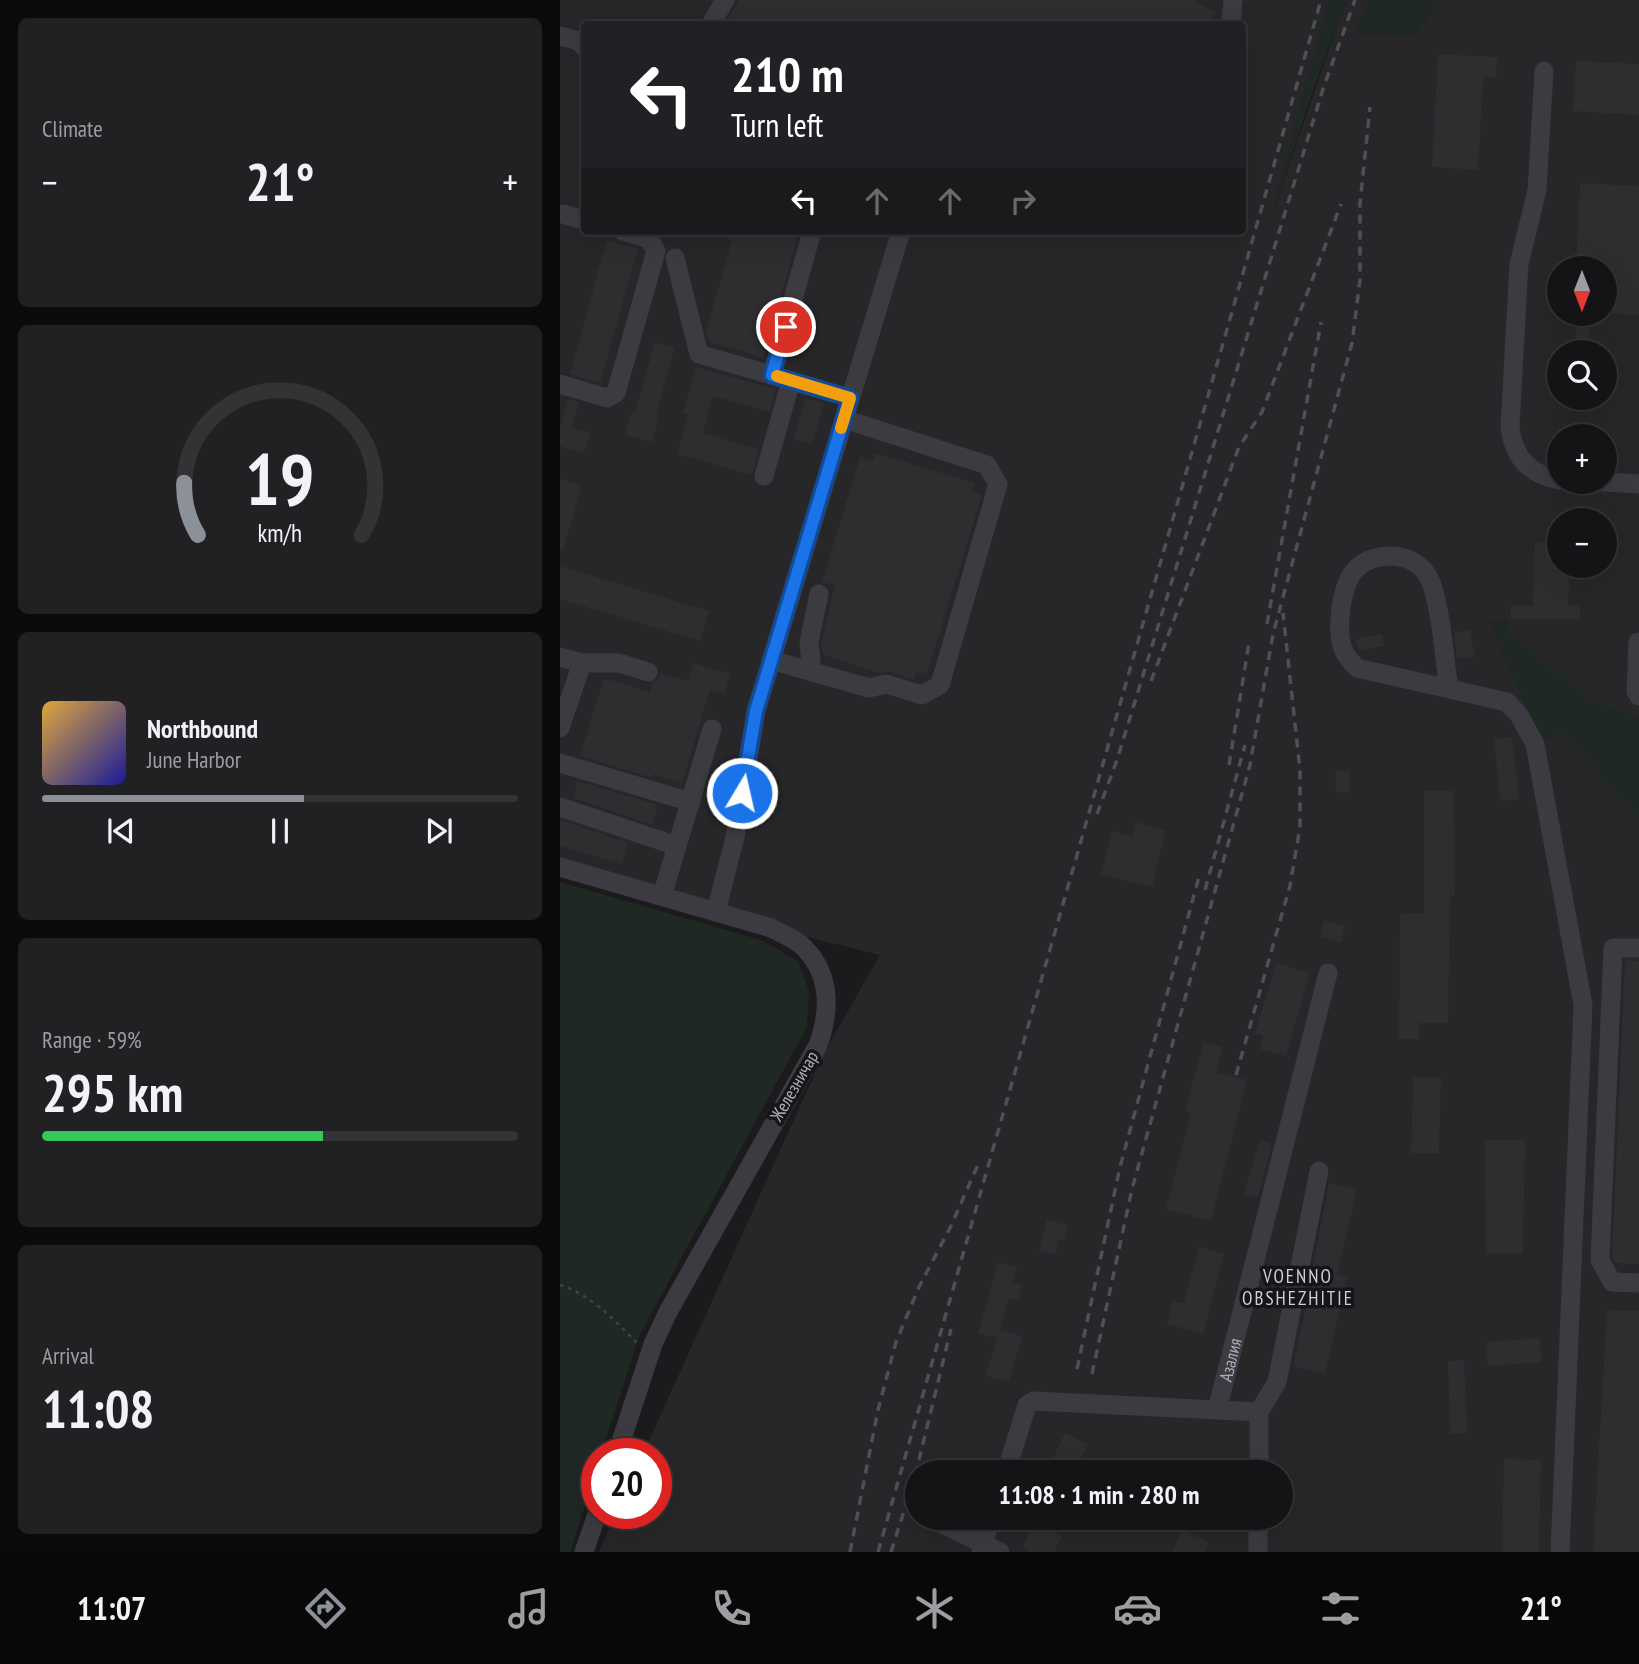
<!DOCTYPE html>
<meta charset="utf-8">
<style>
:root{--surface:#141416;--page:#212123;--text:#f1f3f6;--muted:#9d9ea1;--line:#333335;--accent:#8c9099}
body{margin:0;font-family:"PT Sans Narrow",sans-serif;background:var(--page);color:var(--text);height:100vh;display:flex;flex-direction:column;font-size:26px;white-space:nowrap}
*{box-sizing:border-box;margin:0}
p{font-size:23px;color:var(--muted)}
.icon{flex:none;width:38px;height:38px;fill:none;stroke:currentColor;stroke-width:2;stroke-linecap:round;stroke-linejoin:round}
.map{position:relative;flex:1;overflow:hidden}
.side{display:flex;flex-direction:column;gap:18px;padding:18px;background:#0b0b0c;width:560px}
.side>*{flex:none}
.banner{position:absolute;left:21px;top:21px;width:665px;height:214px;border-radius:7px;box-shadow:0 7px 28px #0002,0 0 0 2px var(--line);background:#202124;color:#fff;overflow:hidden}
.needle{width:46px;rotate:180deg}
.fabs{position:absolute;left:987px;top:256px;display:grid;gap:14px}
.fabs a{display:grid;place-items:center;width:70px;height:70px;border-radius:50%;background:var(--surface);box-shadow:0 7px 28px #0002,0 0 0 2px var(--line);font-size:35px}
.speed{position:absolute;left:21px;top:1438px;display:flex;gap:14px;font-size:35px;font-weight:700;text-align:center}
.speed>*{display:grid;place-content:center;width:91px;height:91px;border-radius:50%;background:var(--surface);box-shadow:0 7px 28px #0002,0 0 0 2px var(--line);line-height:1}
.speed .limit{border:10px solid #d22;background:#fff;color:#111}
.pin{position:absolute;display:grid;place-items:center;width:60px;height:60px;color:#fff;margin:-30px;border:4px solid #fff;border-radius:50%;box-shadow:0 2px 7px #0007}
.me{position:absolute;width:77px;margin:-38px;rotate:9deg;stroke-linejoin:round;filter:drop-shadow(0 0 5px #0008)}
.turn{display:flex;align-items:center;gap:24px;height:147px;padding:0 35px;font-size:32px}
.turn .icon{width:91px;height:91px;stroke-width:2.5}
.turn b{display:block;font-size:49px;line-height:60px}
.lanes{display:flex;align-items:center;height:66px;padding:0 35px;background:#0003;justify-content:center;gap:35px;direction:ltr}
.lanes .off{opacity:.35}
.big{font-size:52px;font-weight:700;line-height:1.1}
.side .card{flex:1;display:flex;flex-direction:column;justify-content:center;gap:10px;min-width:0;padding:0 24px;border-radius:10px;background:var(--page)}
.side .dial{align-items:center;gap:0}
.dial svg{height:182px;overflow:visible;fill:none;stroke:var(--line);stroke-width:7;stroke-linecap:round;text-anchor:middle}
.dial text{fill:var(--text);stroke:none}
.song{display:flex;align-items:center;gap:21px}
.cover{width:84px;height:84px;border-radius:10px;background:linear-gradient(135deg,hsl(40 70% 55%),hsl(240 70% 35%))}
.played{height:7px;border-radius:4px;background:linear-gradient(90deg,var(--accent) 55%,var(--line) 55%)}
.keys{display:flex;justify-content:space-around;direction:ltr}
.heat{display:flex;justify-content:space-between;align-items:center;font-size:38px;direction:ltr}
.charge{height:10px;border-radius:5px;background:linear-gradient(90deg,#34c759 59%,var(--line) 0)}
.trip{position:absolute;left:345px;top:1460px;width:388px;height:70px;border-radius:35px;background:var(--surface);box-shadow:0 7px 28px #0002,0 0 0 2px var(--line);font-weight:700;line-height:70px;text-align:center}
.menu{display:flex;height:112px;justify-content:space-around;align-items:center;background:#080809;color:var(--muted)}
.menu .icon{width:49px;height:49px}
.menu .active{color:var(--accent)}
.menu b{font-size:32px;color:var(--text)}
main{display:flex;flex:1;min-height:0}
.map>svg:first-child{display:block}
</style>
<main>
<section class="side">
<div class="card"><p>Climate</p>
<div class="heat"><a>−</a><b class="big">21°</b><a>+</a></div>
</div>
<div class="card dial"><svg viewBox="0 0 100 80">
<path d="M14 69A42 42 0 1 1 86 69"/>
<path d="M14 69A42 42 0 0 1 8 46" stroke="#8c9099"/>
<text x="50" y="56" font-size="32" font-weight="700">19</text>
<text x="50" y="72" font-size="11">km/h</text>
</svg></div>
<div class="card">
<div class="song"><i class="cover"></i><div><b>Northbound</b><p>June Harbor</p></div></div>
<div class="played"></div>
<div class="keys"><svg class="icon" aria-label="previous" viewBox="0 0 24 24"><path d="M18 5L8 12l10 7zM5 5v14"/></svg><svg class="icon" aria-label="pause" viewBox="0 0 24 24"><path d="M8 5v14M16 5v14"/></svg><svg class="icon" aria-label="next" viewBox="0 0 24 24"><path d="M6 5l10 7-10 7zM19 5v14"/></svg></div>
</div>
<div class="card"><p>Range · 59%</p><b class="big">295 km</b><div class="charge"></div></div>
<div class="card"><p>Arrival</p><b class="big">11:08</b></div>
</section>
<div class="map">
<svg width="1079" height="1552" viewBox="0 0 1079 1552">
<rect width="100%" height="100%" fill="#1b1a1d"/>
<path fill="#272629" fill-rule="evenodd" d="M0,0H770L709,223L786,0H809L795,32L853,36L882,0H1079V1552H39L56,1514H96V1454H83L264,1053L320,955L211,928L0,867ZM24,24H682V231H24ZM999,268H1045V313H999ZM999,352H1045V397H999ZM999,436H1045V481H999ZM999,520H1045V565H999ZM357,1472H721V1517H357Z"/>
<g fill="#202824">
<path d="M770,0H786L754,88L704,239Z"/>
<path d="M809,0H882L853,36L794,32Z"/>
<path d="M928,621H948L950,633L1033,701L1079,718V818L1003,733L982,741Z"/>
<path d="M0,882L201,940L238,961L249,991L247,1027L79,1336L41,1454H37V1468L10,1552H0Z"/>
</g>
<g fill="#2e2d30">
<path d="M179,0H634L656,13L649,24H165Z"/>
<path d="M878,54L937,57L936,77H923L918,170L872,167Z"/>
<path d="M1016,61L1079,64V115L1013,111Z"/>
<path d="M1020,183L1079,186V315L1045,313V268H1016Z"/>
<path d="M151,231H239L204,358L149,342L146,332L172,240L151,234Z"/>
<path d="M47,240L78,249L40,383L10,374Z"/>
<path d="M1017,313H1030L1028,352H1015Z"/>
<path d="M95,342L115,347L95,419L98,420L92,442L65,435L71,413H75Z"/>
<path d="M136,367L216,389L210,412L153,396L143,433L199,449L192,475L117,454L128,414L123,413Z"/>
<path d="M245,398L264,403L252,444L234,439Z"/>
<path d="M8,399L19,402L11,427L30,433L24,454L0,446V427Z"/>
<path d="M315,453L415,483L412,492L422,495L367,674L357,671L354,680L330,672L320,673L263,655L261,643L275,585L262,582L300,457L313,461Z"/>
<path d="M0,479L22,486L3,551L0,550Z"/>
<path d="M975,542L999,543V565H1010L1008,606H1020V619H951V606H973Z"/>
<path d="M0,566L149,611L140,641L0,599Z"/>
<path d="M910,630L915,656L897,659L894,633Z"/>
<path d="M822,634L824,646L798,650L796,639Z"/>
<path d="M134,663L170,674L164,694L150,690L122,783L94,774L93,778L20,756L44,678L90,692L92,683L97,680L100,673L128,681Z"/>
<path d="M952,737L959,799L940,801L934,739Z"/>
<path d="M775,771H789L790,792L776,793Z"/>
<path d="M18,781L98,805L92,825L13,798Z"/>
<path d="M864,791H894L895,896H890L888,1023H859V1039H839L840,914L864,913Z"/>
<path d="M0,820L68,843L62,864L0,846Z"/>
<path d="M576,822L606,830L592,887L541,875L552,831L573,837Z"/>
<path d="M764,921L785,926L781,943L760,937Z"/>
<path d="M1065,960L1079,961V1264L1056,1263L1052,1257Z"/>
<path d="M716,963L750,973L726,1056L700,1049L703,1036L695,1034Z"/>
<path d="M644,1042L663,1047L656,1072L687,1080L651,1221L606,1209L631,1112L625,1110Z"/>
<path d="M853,1078H881L879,1153H851Z"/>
<path d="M700,1140L712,1144L698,1197L684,1194Z"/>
<path d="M925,1140H965L963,1254H926Z"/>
<path d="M769,1183L797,1189L777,1275L787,1277L765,1374L733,1366L754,1272L752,1271Z"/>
<path d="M487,1220L508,1225L504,1240L499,1239L495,1255L479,1251Z"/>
<path d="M639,1247L664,1254L643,1334L607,1324L613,1301L624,1303Z"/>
<path d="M438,1262L457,1267L453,1283L463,1285L458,1300L449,1298L440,1330L462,1336L449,1382L426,1376L437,1338L418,1333Z"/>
<path d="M1047,1310L1079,1311V1552H1033Z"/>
<path d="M980,1338L981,1362L928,1366L926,1342Z"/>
<path d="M904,1360L907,1433L890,1434L888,1361Z"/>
<path d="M505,1433L528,1444L514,1472H486Z"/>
<path d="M944,1459L981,1460L979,1552H942Z"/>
<path d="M475,1523L502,1536L494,1552H470L462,1548Z"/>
<path d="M622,1530L649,1542L645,1552H612Z"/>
</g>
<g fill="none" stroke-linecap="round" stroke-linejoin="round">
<path stroke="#424148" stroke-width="2.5" stroke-dasharray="3.5 5" stroke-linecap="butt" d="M0,1285C32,1295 54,1320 77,1343"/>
<g stroke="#3c3b41" stroke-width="19">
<path d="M151,24L165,0"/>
<path d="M671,24L673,0"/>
<path d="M0,36L19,41L24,47"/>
<path d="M984,71L977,190L959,264L950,426C953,457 969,474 999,480"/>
<path d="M3,214L24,220"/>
<path d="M115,258L139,354L290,398"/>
<path d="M212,375L252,231"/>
<path d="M0,384L47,398L56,393L96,251L89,239L62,231"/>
<path d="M204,476L231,381"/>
<path d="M1030,481L1079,484"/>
<path d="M1078,642L1076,691L1079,696"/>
<path d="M0,657L22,663H59L88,672"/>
<path d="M211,660L309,688L326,684L362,695L380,685L438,484L427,465L284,419"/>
<path d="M252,672L249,642L259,594"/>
<path d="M889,689C884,660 881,602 869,578C856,552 816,549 796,569C781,584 775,632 784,651C786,657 793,663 797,668L947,702L959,715L975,744L1023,1005L1000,1552"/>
<path d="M0,728L22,663"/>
<path d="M0,763L131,802"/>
<path d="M0,807L117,846"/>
<path d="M0,867L211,928C220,933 232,937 240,944C271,971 271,1010 258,1045L108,1312L93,1344L57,1454"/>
<path d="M102,896L152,729"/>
<path d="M156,912L175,837L196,711L341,231"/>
<path d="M1079,948H1053L1040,1260L1052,1282L1079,1283"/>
<path id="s1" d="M657,1410L768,973"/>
<path d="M699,1412L717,1382L759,1171"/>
<path d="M446,1472L467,1405L474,1401L699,1412"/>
<path d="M699,1472V1412"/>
<path d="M374,1520L440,1552"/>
<path d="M24,1552L37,1514"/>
<path d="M421,1552L431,1517"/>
<path d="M698,1552V1517"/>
</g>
<g stroke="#4f4f56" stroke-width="3.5" stroke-dasharray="9 7" stroke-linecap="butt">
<path d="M707,624L761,322"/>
<path d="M591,681L679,447L702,412L781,204"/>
<path d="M669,765L689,643"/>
<path d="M537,814L557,760L763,89L795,0"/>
<path d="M645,890L685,745"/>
<path d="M676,1075L730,886L740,827V770L723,613"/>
<path d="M517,1369L560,1167L640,873"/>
<path d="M532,1374L572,1189L690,765L713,634L792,343L800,280V203L810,107"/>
<path d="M290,1552L318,1410L336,1342L359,1287L391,1226L420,1160"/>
<path d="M318,1552L761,0"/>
<path d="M331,1552L355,1476L391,1329"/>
</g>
</g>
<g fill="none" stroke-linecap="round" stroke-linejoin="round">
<defs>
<path id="route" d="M182,793L196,711L290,398L212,375L226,327"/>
</defs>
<use href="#route" stroke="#114b97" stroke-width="18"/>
<use href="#route" stroke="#1a73e8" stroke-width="12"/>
<path stroke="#f59e0b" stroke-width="12" d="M217,376L290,398L281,428"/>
</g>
<g text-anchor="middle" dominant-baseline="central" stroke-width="7" stroke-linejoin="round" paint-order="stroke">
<g font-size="18" fill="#aeaebb" stroke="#161518">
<text transform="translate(234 1086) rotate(-60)">Железничар</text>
<text stroke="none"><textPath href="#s1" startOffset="52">Азалия</textPath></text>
</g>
<g font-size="19" letter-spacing="2" fill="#cfced7" stroke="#161518">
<text x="738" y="1276">VOENNO<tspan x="738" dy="22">OBSHEZHITIE</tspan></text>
</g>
</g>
</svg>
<div class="fabs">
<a><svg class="needle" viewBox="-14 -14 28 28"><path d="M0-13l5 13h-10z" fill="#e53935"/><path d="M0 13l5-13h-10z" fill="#9d9ea1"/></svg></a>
<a><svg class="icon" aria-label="search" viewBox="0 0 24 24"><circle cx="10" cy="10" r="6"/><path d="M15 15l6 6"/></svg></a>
<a>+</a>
<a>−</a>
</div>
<div class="speed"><div class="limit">20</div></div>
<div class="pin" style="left:226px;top:327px;background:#d93025"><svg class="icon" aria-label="arrive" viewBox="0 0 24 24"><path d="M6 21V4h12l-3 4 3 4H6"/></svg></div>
<svg class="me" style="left:182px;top:793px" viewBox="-20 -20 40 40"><circle r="17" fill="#1a73e8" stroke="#fff" stroke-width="3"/><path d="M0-11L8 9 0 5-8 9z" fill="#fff"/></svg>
<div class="trip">11:08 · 1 min · 280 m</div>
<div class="banner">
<div class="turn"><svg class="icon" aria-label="left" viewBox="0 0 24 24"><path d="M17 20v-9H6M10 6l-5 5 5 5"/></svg><div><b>210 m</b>Turn left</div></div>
<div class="lanes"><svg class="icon" aria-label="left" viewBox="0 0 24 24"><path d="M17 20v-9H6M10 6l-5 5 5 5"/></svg><svg class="icon off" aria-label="ahead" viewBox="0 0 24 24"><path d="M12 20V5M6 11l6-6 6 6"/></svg><svg class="icon off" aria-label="ahead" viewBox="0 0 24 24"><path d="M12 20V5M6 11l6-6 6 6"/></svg><svg class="icon off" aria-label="right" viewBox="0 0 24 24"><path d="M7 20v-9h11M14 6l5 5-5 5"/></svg></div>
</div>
</div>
</main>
<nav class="menu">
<b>11:07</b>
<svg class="icon active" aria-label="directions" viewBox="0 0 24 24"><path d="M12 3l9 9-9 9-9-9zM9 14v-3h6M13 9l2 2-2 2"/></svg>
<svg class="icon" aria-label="music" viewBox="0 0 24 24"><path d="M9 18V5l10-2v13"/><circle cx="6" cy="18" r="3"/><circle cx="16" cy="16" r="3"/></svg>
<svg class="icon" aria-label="phone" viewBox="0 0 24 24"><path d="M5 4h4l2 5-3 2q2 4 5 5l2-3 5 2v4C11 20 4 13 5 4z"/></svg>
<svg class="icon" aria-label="climate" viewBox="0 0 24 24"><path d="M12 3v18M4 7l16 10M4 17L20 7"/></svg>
<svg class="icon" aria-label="car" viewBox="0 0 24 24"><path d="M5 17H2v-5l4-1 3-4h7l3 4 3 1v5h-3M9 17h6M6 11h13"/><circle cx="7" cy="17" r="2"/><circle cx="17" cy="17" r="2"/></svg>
<svg class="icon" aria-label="filters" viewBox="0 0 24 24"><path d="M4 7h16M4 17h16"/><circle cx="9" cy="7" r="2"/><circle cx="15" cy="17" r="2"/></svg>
<b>21°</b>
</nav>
